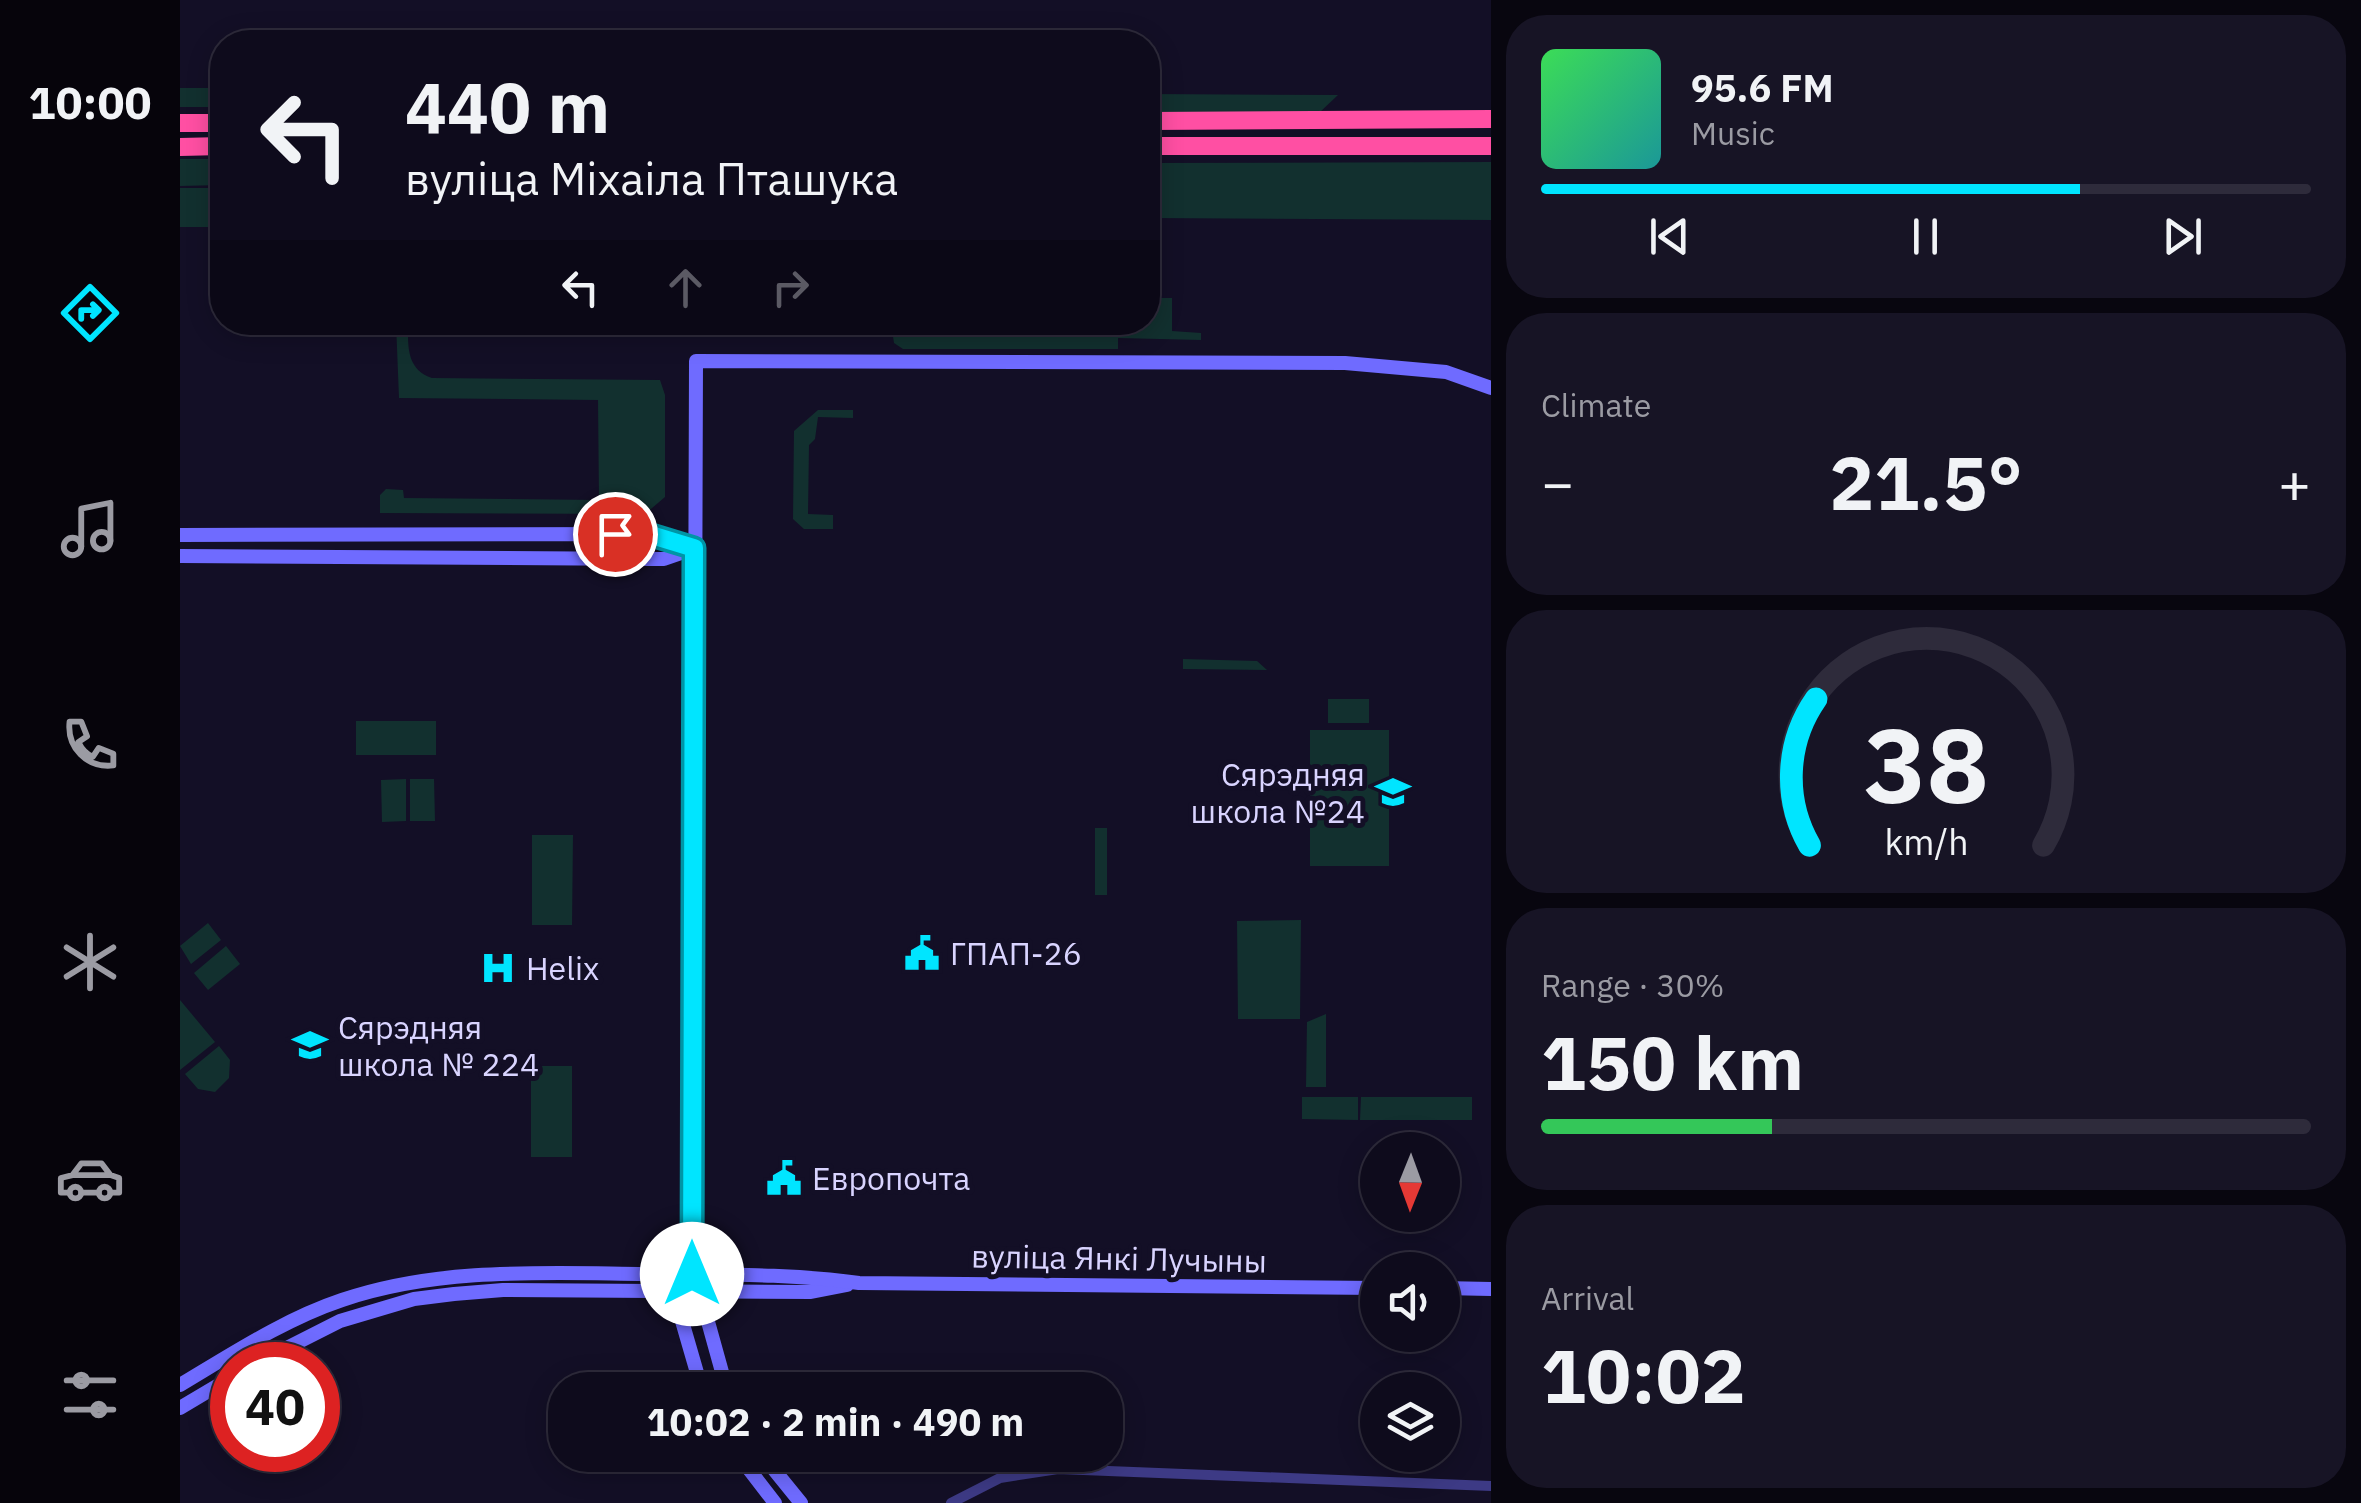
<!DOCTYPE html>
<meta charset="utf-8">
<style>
:root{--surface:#0e0b1c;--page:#171425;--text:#f1f3f6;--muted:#9b9ba3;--line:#2e2b3b;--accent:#00e5ff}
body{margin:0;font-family:"IBM Plex Sans",sans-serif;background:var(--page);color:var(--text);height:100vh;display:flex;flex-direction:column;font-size:38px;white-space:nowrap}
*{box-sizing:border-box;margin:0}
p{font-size:32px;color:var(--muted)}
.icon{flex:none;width:55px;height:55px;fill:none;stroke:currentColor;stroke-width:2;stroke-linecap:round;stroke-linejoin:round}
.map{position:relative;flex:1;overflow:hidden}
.details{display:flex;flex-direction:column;gap:15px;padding:15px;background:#08060f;width:870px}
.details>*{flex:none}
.guide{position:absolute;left:30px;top:30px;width:950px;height:305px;border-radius:40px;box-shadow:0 5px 25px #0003,0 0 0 2px var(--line);background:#0e0b1c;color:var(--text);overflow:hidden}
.needle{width:65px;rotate:181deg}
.fabs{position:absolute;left:1180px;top:1132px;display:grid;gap:20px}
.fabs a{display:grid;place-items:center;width:100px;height:100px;border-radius:50%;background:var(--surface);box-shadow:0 5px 25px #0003,0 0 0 2px var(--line);font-size:50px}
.speed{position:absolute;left:30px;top:1342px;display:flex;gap:20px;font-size:50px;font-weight:700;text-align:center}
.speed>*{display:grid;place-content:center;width:130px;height:130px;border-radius:50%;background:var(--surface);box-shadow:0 5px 25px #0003,0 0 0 2px var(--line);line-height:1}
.speed .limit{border:15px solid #d22;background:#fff;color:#111}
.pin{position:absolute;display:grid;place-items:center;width:85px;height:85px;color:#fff;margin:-42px;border:5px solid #fff;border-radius:50%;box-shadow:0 2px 10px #0007}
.me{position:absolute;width:110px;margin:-55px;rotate:0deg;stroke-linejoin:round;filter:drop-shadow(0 0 8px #0008)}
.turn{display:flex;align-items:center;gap:35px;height:210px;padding:0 30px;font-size:45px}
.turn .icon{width:130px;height:130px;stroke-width:2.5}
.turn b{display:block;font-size:70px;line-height:85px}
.lanes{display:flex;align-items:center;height:95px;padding:0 30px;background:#0003;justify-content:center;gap:50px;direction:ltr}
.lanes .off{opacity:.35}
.big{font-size:75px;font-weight:700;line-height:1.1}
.details .card{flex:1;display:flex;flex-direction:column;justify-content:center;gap:15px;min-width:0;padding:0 35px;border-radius:40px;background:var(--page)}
.details .dial{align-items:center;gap:0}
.dial svg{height:260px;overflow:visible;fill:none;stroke:var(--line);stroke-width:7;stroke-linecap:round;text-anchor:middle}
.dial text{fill:var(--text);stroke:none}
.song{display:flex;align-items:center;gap:30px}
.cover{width:120px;height:120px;border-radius:15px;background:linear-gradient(135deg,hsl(130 70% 55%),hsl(180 70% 35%))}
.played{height:10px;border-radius:5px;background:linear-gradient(90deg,var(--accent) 70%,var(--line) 70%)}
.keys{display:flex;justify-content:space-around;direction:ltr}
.heat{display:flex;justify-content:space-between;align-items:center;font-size:55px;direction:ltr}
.charge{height:15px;border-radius:8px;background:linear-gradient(90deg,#34c759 30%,var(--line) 0)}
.trip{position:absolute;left:368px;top:1372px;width:575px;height:100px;border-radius:40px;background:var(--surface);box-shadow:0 5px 25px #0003,0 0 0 2px var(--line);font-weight:700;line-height:100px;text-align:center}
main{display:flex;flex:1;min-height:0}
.tab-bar{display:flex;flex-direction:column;width:180px;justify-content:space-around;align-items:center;background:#06040b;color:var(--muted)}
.tab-bar .icon{width:70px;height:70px}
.tab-bar .current{color:var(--accent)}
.tab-bar b{font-size:45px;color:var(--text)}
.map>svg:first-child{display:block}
</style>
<main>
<nav class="tab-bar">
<b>10:00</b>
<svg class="icon current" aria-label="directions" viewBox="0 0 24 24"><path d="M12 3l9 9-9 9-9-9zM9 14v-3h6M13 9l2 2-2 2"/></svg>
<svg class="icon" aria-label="music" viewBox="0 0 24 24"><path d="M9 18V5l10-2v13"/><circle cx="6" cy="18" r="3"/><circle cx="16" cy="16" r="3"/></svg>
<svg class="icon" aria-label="phone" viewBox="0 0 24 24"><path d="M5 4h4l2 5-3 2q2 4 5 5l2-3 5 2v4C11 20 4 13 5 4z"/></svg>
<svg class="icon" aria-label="climate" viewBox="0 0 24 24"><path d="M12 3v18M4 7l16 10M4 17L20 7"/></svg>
<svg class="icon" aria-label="car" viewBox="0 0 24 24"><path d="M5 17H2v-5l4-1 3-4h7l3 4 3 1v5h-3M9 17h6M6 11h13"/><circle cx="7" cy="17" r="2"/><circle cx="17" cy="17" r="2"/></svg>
<svg class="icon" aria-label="filters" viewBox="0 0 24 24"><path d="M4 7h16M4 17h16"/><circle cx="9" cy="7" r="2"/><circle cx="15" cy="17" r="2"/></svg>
</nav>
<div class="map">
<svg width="1311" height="1503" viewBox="0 0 1311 1503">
<rect width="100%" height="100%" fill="#130f26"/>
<g fill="#12302f">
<rect x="0" y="88" width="42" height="19"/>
<path d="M968,94L1158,95L1139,113L968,112Z"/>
<path d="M0,159H42V185L0,186Z"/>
<path d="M1311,162V220L968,218V163Z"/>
<rect x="0" y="188" width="42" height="39"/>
<path d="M968,298H992V331L1021,333V340L938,338V349H723L714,343L711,323L968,322Z"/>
<path d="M216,323H228C228,346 226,369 252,378L480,380L485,395V497L465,514L200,513V495L206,489L223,490L224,498L419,500L418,400L219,398Z"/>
<path d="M638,410H673V418L638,417L635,439L629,445L628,514L653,515V529H624L613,519L614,431Z"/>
<path d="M1003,659L1077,661L1087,670L1003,669Z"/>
<rect x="1148" y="699" width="41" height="24"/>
<rect x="176" y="721" width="80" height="34"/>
<rect x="1130" y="730" width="79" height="136"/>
<path d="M226,779V821L202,822L201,780Z"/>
<path d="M230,779H254L255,821H230Z"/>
<rect x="915" y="828" width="12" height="67"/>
<path d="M352,835H393L392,925H352Z"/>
<path d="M1121,920L1120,1019H1058L1057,921Z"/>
<path d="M28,923L41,940L11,964L0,946Z"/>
<path d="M46,946L60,964L28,990L14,973Z"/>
<path d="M0,1000L35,1042L0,1070Z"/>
<path d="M1146,1014V1087H1126L1127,1022Z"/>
<path d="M39,1046L50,1060L49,1078L35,1092L18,1089L5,1074Z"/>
<rect x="351" y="1066" width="41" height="91"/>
<path d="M1122,1097H1178V1120L1122,1119Z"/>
<path d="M1181,1097H1292V1120H1180Z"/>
</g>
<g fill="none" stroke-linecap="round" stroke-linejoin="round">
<g stroke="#3d3a85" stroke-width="10">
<path d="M105,1348L116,1365"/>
<path d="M771,1503L820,1478L878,1469L1311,1486"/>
</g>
<g stroke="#6f6bff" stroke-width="14">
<path d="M0,535L469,534L513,549"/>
<path d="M0,556L469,559H484L513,549"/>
<path d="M1262,1288L1311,1289"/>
<path d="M513,1290L527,1318L547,1390"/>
<path d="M73,1365L160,1321L234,1299L274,1294L323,1290L631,1292L667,1285"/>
<path d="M0,1385C52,1354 105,1319 162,1300C259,1267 364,1273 465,1274C537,1275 608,1273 679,1283L1198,1288"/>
<path d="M522,1390L502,1321L513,1290L516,361L1165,363L1266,372L1311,388"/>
<path d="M0,1408L52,1377"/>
<path d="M558,1455L595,1503"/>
<path d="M582,1455L621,1503"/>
</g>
<g stroke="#ff4fa3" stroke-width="18">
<path d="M968,121L1311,119"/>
<path d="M0,123H42"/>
<path d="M968,146H1311"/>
<path d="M0,147L42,146"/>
</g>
</g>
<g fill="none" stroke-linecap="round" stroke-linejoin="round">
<defs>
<path id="route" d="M435,534H468L514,548L512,1274"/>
</defs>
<use href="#route" stroke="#0095a6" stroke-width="25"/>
<use href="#route" stroke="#00e5ff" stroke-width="18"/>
</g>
<defs>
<symbol id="school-bare" viewBox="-9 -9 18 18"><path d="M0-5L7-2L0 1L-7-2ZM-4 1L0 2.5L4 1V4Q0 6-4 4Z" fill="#00e5ff" stroke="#130f26" stroke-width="2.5" paint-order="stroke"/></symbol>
<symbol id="civic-bare" viewBox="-9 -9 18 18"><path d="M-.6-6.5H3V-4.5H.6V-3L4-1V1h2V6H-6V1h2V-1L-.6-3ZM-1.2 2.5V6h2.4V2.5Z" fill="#00e5ff" stroke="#130f26" stroke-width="2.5" paint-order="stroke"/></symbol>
<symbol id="hospital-bare" viewBox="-9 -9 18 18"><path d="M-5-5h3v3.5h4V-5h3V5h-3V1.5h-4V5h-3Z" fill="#00e5ff" stroke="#130f26" stroke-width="2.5" paint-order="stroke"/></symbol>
</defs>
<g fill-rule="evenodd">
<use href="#school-bare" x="1188" y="767" width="50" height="50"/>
<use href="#civic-bare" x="717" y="928" width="50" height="50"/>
<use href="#hospital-bare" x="293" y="943" width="50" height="50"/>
<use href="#school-bare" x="105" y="1020" width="50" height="50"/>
<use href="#civic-bare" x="579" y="1153" width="50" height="50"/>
</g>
<g text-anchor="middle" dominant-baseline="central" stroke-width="10" stroke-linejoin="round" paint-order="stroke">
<g font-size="32" fill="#d9d4ff" stroke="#130f26" text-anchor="start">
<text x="1185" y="774" text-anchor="end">Сярэдняя<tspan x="1185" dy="37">школа №24</tspan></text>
<text x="770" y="953">ГПАП-26</text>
<text x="346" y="968">Helix</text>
<text x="158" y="1027">Сярэдняя<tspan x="158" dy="37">школа № 224</tspan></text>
<text x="632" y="1178">Европочта</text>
</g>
<g font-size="32" fill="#d9d4ff" stroke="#130f26">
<text transform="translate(939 1258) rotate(1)">вуліца Янкі Лучыны</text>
</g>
</g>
</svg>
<div class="fabs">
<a><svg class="needle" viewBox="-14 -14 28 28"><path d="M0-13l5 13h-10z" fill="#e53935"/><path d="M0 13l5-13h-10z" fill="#9b9ba3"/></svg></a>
<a><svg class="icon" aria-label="sound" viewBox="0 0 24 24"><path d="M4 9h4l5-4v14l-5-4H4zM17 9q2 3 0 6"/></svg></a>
<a><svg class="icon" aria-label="layers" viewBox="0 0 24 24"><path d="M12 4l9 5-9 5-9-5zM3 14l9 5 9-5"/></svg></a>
</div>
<div class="speed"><div class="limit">40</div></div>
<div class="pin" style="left:435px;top:534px;background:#d93025"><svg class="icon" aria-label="arrive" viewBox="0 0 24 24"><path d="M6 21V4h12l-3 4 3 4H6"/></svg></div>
<svg class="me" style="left:512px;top:1274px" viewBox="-20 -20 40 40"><circle r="19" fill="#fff"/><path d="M0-13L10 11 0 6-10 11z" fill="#00e5ff"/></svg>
<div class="trip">10:02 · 2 min · 490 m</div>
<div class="guide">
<div class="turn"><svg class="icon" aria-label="left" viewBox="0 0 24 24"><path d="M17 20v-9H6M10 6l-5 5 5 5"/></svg><div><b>440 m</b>вуліца Міхаіла Пташука</div></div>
<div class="lanes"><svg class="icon" aria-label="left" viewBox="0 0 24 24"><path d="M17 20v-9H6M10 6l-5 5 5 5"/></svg><svg class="icon off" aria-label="ahead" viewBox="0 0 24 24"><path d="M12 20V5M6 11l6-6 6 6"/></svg><svg class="icon off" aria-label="right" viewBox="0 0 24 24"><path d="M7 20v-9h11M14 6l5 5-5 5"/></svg></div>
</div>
</div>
<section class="details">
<div class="card">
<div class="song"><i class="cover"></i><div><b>95.6 FM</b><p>Music</p></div></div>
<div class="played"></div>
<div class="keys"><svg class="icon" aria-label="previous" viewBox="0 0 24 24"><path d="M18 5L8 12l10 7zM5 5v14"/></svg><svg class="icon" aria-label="pause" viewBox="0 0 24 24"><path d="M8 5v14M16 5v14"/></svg><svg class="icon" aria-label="next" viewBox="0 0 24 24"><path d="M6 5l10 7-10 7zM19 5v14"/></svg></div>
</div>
<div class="card"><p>Climate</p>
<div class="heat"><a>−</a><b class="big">21.5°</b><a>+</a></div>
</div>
<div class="card dial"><svg viewBox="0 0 100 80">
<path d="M14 69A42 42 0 1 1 86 69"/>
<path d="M14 69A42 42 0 0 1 16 24" stroke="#00e5ff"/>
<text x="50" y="56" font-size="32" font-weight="700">38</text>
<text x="50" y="72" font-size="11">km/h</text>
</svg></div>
<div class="card"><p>Range · 30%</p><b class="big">150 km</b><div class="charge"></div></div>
<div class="card"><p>Arrival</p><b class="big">10:02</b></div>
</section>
</main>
